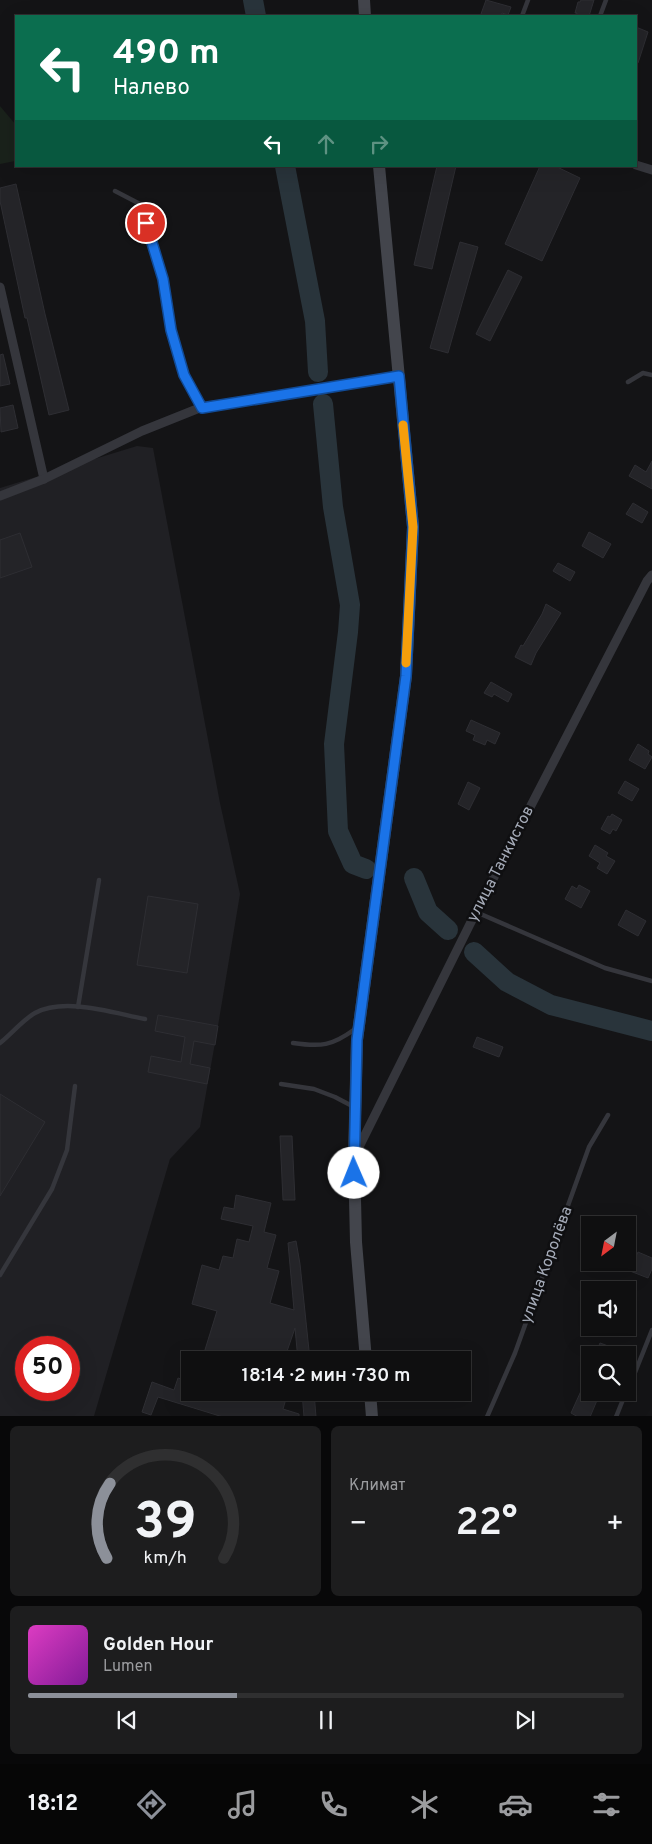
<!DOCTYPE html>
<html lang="ru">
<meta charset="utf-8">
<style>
:root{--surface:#0f0f10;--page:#1d1d1e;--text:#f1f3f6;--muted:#9b9c9f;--line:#2f2f30;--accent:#8c9099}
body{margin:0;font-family:Overpass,sans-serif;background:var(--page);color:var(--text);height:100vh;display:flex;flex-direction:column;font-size:19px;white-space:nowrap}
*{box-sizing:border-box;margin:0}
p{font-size:16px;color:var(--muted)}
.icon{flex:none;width:28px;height:28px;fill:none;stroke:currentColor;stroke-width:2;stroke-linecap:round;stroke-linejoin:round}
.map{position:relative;height:1416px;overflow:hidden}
.panel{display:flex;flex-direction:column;gap:10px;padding:10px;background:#080809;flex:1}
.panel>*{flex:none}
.hud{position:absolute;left:15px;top:15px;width:622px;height:152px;border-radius:0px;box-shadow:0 5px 20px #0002,0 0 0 1px var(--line);background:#0b6e4f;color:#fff;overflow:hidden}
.needle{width:32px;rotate:212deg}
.buttons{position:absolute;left:581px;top:1216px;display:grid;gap:10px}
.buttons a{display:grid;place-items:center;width:55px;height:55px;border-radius:0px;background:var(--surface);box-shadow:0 5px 20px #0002,0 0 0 1px var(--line);font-size:25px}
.speed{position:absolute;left:15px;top:1336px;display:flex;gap:10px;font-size:25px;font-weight:700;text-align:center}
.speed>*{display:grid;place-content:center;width:65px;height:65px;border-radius:50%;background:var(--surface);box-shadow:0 5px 20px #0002,0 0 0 1px var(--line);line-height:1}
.speed .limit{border:8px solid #d22;background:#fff;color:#111}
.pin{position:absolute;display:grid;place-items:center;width:42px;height:42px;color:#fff;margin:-21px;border:2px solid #fff;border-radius:50%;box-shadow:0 1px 5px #0007}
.me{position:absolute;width:55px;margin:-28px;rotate:359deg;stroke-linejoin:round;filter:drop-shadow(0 0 4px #0008)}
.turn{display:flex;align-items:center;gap:18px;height:105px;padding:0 15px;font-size:22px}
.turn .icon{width:65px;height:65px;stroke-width:2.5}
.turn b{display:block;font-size:35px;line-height:42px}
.lanes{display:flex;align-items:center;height:48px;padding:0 15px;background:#0003;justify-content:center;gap:25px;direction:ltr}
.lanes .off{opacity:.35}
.big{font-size:38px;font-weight:600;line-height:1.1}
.panel .widget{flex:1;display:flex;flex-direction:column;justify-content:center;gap:8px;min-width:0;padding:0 18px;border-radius:8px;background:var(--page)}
.panel .dial{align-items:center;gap:0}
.dial svg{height:130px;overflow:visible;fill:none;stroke:var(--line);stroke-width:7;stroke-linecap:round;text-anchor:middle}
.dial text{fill:var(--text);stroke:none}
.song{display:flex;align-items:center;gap:15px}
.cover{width:60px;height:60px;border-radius:8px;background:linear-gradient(135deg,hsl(310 70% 55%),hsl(290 70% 35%))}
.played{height:5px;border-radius:2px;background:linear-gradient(90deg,var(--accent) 35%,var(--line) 35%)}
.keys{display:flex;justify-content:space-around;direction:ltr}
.heat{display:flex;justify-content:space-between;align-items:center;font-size:28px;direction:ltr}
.panel .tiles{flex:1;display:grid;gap:10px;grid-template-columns:1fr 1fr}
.widget:last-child{grid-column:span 2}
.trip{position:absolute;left:181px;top:1351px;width:290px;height:50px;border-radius:0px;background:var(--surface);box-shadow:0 5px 20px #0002,0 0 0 1px var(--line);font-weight:600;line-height:50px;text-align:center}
.tabs{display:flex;height:80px;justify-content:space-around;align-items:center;background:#060606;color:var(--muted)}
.tabs .icon{width:35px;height:35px}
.tabs .current{color:var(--accent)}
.tabs b{font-size:22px;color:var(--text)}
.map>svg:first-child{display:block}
</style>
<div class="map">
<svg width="652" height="1417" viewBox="0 0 652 1417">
<rect width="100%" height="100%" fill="#141416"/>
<path fill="#202024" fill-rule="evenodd" d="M137,446L153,448L220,803L240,894L218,1026L200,1127L170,1159L94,1416L0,1417V488ZM26,1348H69V1390H26Z"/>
<path fill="#1a221b" d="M0,106L16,125L15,161L0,164Z"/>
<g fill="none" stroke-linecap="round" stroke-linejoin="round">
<g stroke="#29343b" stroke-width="20">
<path d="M253,0L256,16"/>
<path d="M285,166L315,321L318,372"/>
<path d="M323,404L333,507L350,605L348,632L334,744L338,831L353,864L366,869"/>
<path d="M414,878L428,912L448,930"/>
<path d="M474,952L507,982L551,1005L652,1031"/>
</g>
</g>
<g fill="#242428" stroke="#2e2e33">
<path d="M486,0L511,7L508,15L502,13L501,16H489L481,14Z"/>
<path d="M581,0H594L589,16H576L577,13H575L578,2H580Z"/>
<path d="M636,27L648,32L638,63L636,62Z"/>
<path d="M437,166H456L432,269L414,265Z"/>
<path d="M540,166H555L580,178L542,261L505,244Z"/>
<path d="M16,184L45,314L69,410L49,415L27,318H25L0,201V188Z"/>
<path d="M460,242L478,247L448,353L430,348Z"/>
<path d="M508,270L522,277L490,341L476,334Z"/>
<path d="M3,354L10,384L0,386V355Z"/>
<path d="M13,405L18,428L1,432L0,408Z"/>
<path d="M652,461V489L629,476L635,465L646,472Z"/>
<path d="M633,503L648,512L642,523L626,514Z"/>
<path d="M589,532L611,544L603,558L582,546Z"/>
<path d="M20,533L32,567L0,578V540Z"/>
<path d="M558,563L575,572L570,581L553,571Z"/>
<path d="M546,604L561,613L536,653L531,665L515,657L521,645L523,646L542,614Z"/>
<path d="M491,682L512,694L508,702L494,694L492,697L484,693Z"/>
<path d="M471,720L500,733L495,744L487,740L485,745L473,740L475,735L466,731Z"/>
<path d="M638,744L649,751L648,754L652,757L645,769L629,760Z"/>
<path d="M625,781L639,789L632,801L618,793Z"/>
<path d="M468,782L480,788L469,810L458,804Z"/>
<path d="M612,814L622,820L616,831L613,829L610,834L601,829L608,816L610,817Z"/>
<path d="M595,845L608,853L606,856L615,861L607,874L597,868L600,863L589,856Z"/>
<path d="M579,885L590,891L581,908L565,899L572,886L577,889Z"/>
<path d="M148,896L198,904L187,973L137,965Z"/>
<path d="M626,910L646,921L638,936L618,925Z"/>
<path d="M158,1015L218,1026L215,1045L194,1041L190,1064L210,1068L207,1084L148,1072L151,1056L181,1062L185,1037L155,1031Z"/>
<path d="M477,1037L503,1047L499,1057L473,1047Z"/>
<path d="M0,1094L45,1122L0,1196Z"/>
<path d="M280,1136H292L295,1200H283Z"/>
<path d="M236,1195L271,1203L264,1232L276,1235L267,1268L279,1271L270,1303L294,1310L288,1243L296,1241L300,1264L310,1360H298L295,1328L284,1360H193L196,1351L204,1353L217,1311L192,1304L202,1265L219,1270L223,1256L233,1258L237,1239L249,1242L253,1226L221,1219L224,1207L234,1209Z"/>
<path d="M638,1252L652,1258V1269L648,1278L630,1271Z"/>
<path d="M600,1343L630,1354V1355H595Z"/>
<path d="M178,1378L190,1382V1392H288L283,1409L299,1414V1417H223L158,1397L151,1415L142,1412L152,1382L174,1390Z"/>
<path d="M581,1391L598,1398L590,1417H578L571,1413Z"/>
<path d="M302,1392H314L316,1417H304Z"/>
</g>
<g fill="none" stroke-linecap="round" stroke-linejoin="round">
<g stroke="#35363c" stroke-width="4.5">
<path d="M522,16L528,0"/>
<path d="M600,16L606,0"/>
<path d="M115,191L140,204L163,279L171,330L184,375L202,407"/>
<path d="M628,382L643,373L652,375"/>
<path d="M476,912L605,968L652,981"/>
<path d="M78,1007L99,880"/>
<path d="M0,1043C10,1035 24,1019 35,1013C65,997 113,1013 145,1019"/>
<path d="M293,1043C321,1047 332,1046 355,1029"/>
<path d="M281,1084L314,1089L335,1097L354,1107"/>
<path d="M0,1275L52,1189L67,1150L75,1086"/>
<path d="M628,1390L652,1330"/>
<path d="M487,1417L515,1353L589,1147L608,1115"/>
<path d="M616,1417L626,1392"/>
</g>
<g stroke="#35363c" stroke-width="9">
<path d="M636,165L652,170"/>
<path d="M0,287L44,479"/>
<path d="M0,496L44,479L142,431L202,407L399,376"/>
<path d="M356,1153L476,912L647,581L652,575"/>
</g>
<g stroke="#43454c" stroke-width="12">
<path d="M364,0L365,16"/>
<path d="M366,1360L356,1242L354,1156L357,1040L406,676L413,527L379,166"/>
<path d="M370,1392L372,1417"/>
</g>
</g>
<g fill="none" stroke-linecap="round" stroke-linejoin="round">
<defs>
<path id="route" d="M146,223L163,279L171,330L184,375L202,408L399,376L413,527L406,676L357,1040L354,1173"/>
</defs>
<use href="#route" stroke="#114b97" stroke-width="12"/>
<use href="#route" stroke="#1a73e8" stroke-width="9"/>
<path stroke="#f59e0b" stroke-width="9" d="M403,425L413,527L406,663"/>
</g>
<g text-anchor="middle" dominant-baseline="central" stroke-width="5" stroke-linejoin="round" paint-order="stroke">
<g font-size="16" fill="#a5abb8" stroke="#0f0f11">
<text transform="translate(501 864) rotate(-63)">улица Танкистов</text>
<text transform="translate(547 1265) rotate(-70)">улица Королёва</text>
</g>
</g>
</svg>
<div class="buttons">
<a><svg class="needle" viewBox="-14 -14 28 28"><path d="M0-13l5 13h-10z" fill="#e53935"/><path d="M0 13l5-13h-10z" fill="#9b9c9f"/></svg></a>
<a><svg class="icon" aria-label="sound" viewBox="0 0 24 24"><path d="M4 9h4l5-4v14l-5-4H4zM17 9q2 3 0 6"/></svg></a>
<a><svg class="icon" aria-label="search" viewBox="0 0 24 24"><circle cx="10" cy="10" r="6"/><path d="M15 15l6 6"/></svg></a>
</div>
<div class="speed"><div class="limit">50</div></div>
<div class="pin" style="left:146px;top:223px;background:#d93025"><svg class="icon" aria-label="arrive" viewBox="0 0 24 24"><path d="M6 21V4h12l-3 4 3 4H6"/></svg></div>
<svg class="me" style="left:354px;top:1173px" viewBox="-20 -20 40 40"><circle r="19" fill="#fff"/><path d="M0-13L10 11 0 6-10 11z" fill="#1a73e8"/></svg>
<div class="trip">18:14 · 2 мин · 730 m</div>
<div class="hud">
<div class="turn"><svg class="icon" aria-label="left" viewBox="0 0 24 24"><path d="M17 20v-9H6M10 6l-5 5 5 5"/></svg><div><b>490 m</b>Налево</div></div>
<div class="lanes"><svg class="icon" aria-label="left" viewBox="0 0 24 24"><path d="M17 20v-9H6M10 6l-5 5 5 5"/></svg><svg class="icon off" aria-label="ahead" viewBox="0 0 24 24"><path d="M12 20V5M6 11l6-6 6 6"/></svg><svg class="icon off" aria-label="right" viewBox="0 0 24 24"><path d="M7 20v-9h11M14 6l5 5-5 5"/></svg></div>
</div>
</div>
<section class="panel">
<div class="tiles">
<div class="widget dial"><svg viewBox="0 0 100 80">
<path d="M14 69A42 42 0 1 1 86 69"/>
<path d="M14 69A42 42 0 0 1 16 23" stroke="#8c9099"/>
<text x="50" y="56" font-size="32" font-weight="700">39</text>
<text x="50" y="72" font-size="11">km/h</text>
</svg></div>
<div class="widget"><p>Климат</p>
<div class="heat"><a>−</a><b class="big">22°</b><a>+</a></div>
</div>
<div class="widget">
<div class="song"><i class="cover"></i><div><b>Golden Hour</b><p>Lumen</p></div></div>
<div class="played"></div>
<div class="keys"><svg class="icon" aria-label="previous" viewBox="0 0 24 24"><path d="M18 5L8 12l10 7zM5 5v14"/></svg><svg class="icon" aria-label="pause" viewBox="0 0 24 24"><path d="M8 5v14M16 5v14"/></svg><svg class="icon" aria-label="next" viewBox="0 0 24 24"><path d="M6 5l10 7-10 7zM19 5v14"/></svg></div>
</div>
</div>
</section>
<nav class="tabs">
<b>18:12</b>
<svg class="icon current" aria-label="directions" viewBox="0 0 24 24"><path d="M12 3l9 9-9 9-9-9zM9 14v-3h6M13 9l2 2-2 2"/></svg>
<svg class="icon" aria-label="music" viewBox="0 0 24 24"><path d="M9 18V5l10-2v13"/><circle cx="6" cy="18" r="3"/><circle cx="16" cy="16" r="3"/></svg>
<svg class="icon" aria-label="phone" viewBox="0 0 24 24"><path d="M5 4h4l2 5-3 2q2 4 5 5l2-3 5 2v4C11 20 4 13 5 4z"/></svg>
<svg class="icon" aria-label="climate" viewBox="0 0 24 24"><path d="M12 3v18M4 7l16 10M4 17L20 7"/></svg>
<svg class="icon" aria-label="car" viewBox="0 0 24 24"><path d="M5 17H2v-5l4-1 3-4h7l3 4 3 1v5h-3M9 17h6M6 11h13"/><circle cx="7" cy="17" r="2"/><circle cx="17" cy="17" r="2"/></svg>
<svg class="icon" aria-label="filters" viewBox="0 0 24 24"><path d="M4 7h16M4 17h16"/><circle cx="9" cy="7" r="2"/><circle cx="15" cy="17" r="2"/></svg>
</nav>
